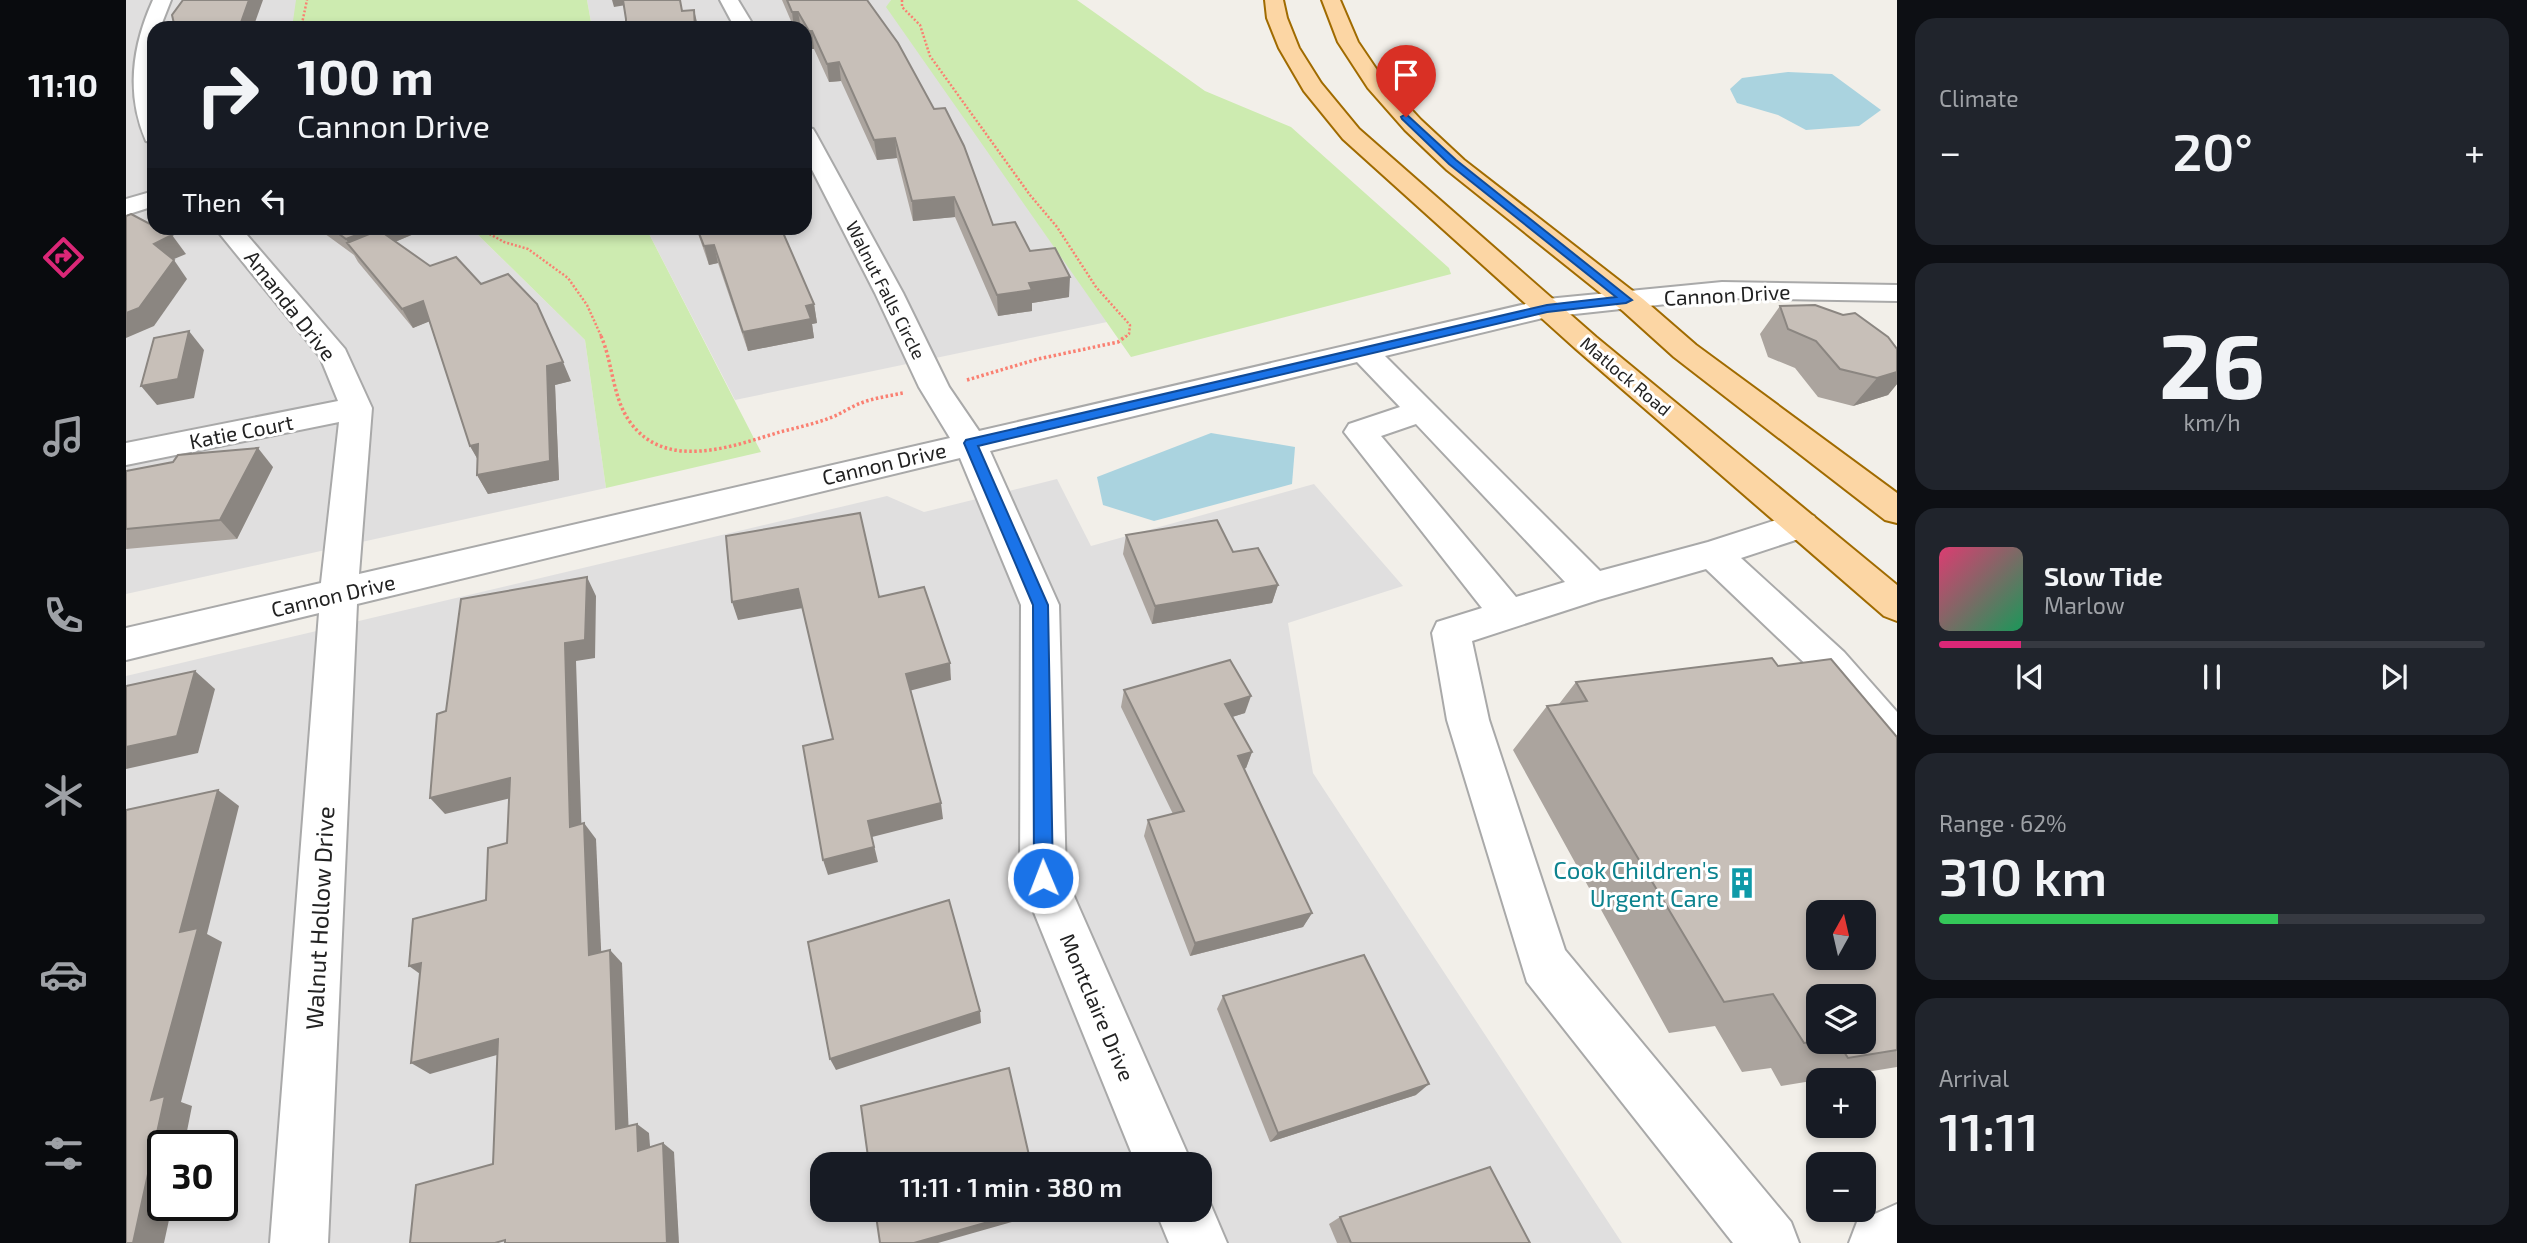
<!DOCTYPE html>
<meta charset="utf-8">
<style>
:root{--surface:#171b24;--page:#20242c;--text:#f1f3f6;--muted:#9ea1a6;--line:#363941;--accent:#db2777}
body{margin:0;font-family:"Exo 2",sans-serif;background:var(--page);color:var(--text);height:100vh;display:flex;flex-direction:column;font-size:26px;white-space:nowrap}
*{box-sizing:border-box;margin:0}
p{font-size:23px;color:var(--muted)}
.icon{flex:none;width:38px;height:38px;fill:none;stroke:currentColor;stroke-width:2;stroke-linecap:round;stroke-linejoin:round}
.map{position:relative;flex:1;overflow:hidden}
.details{display:flex;flex-direction:column;gap:18px;padding:18px;background:#0d0f14;width:630px}
.details>*{flex:none}
.guide{position:absolute;left:21px;top:21px;width:665px;height:214px;border-radius:21px;box-shadow:0 4px 10px #0003;background:#171b24;color:var(--text);overflow:hidden}
.needle{width:46px;rotate:8deg}
.controls{position:absolute;left:1680px;top:900px;display:grid;gap:14px}
.controls a{display:grid;place-items:center;width:70px;height:70px;border-radius:14px;background:var(--surface);box-shadow:0 4px 10px #0003;font-size:35px}
.speed{position:absolute;left:21px;top:1130px;display:flex;gap:14px;font-size:35px;font-weight:700;text-align:center}
.speed>*{display:grid;place-content:center;width:91px;height:91px;border-radius:50%;background:var(--surface);box-shadow:0 4px 10px #0003;line-height:1}
.speed .limit{border:4px solid #111;border-radius:10px;background:#fff;color:#111}
.pin{position:absolute;display:grid;place-items:center;width:60px;height:60px;color:#fff;margin:-72px -30px;border-radius:50% 50% 50% 0;rotate:-45deg;box-shadow:0 0 7px #0007}
.pin .icon{rotate:45deg}
.me{position:absolute;width:77px;margin:-38px;rotate:359deg;stroke-linejoin:round;filter:drop-shadow(0 0 5px #0008)}
.turn{display:flex;align-items:center;gap:24px;height:147px;padding:0 35px;font-size:32px}
.turn .icon{width:91px;height:91px;stroke-width:2.5}
.turn b{display:block;font-size:49px;line-height:60px}
.then{display:flex;align-items:center;height:66px;padding:0 35px;background:#0003;gap:14px;font-size:26px}
.big{font-size:52px;font-weight:600;line-height:1.1}
.details .tile{flex:1;display:flex;flex-direction:column;justify-content:center;gap:10px;min-width:0;padding:0 24px;border-radius:21px;background:var(--page)}
.details .dial{align-items:center;gap:0}
.dial b{font-size:91px;line-height:1}
.song{display:flex;align-items:center;gap:21px}
.cover{width:84px;height:84px;border-radius:10px;background:linear-gradient(135deg,hsl(340 70% 55%),hsl(150 70% 35%))}
.played{height:7px;border-radius:4px;background:linear-gradient(90deg,var(--accent) 15%,var(--line) 15%)}
.keys{display:flex;justify-content:space-around;direction:ltr}
.heat{display:flex;justify-content:space-between;align-items:center;font-size:38px;direction:ltr}
.charge{height:10px;border-radius:5px;background:linear-gradient(90deg,#34c759 62%,var(--line) 0)}
.trip{position:absolute;left:684px;top:1152px;width:402px;height:70px;border-radius:21px;background:var(--surface);box-shadow:0 4px 10px #0003;font-weight:600;line-height:70px;text-align:center}
main{display:flex;flex:1;min-height:0}
.tabs{display:flex;flex-direction:column;width:126px;justify-content:space-around;align-items:center;background:#090b0e;color:var(--muted)}
.tabs .icon{width:49px;height:49px}
.tabs .on{color:var(--accent)}
.tabs b{font-size:32px;color:var(--text)}
.map>svg:first-child{display:block}
</style>
<main>
<nav class="tabs">
<b>11:10</b>
<svg class="icon on" aria-label="directions" viewBox="0 0 24 24"><path d="M12 3l9 9-9 9-9-9zM9 14v-3h6M13 9l2 2-2 2"/></svg>
<svg class="icon" aria-label="music" viewBox="0 0 24 24"><path d="M9 18V5l10-2v13"/><circle cx="6" cy="18" r="3"/><circle cx="16" cy="16" r="3"/></svg>
<svg class="icon" aria-label="phone" viewBox="0 0 24 24"><path d="M5 4h4l2 5-3 2q2 4 5 5l2-3 5 2v4C11 20 4 13 5 4z"/></svg>
<svg class="icon" aria-label="climate" viewBox="0 0 24 24"><path d="M12 3v18M4 7l16 10M4 17L20 7"/></svg>
<svg class="icon" aria-label="car" viewBox="0 0 24 24"><path d="M5 17H2v-5l4-1 3-4h7l3 4 3 1v5h-3M9 17h6M6 11h13"/><circle cx="7" cy="17" r="2"/><circle cx="17" cy="17" r="2"/></svg>
<svg class="icon" aria-label="filters" viewBox="0 0 24 24"><path d="M4 7h16M4 17h16"/><circle cx="9" cy="7" r="2"/><circle cx="15" cy="17" r="2"/></svg>
</nav>
<div class="map">
<svg width="1771" height="1243" viewBox="0 0 1771 1243">
<rect width="100%" height="100%" fill="#f2efe9"/>
<g fill="#e0dfdf" fill-rule="evenodd">
<path d="M0,0H171L167,28H28V228H345L459,340L480,488L0,594Z"/>
<path d="M461,0H765L761,7L981,322L609,400L520,228H679V28H466Z"/>
<path d="M931,479L965,546L1188,484L1277,586L1162,623L1187,773L1496,1243H0V676L761,496L798,512ZM37,1146H96V1206H37ZM696,1164H1074V1209H696Z"/>
</g>
<g fill="#cdebb0">
<path d="M170,0H461L466,28H166Z"/>
<path d="M765,0H951L1079,91L1165,127L1323,268L1325,274L1005,357L760,7Z"/>
<path d="M345,228H520L635,452L480,488L459,340Z"/>
</g>
<g fill="#aad3df">
<path d="M1662,72L1706,74L1755,110L1733,126L1680,130L1652,115L1611,103L1604,89L1616,78Z"/>
<path d="M1085,433L1169,447L1166,484L1028,521L977,505L971,477Z"/>
</g>
<g fill="none" stroke-linecap="round" stroke-linejoin="round">
<defs>
<g id="minor">
<path d="M27,0H45L34,28H28L23,83L28,108V143L20,141C0,95 6,46 27,0Z"/>
<path d="M594,0H612L629,28H609Z"/>
<path d="M679,127L687,129L690,134L777,293L823,387L853,431L1421,299L1596,282L1771,285V301L1596,298L1421,317L1259,356L1474,571L1582,542L1675,512L1688,516L1693,525L1688,534L1615,558L1718,652L1771,712V760L1756,755L1690,674L1580,569L1472,600L1346,641L1363,720L1439,950L1665,1222L1673,1243H1607L1401,982L1321,720L1306,633L1311,622L1356,608L1218,432L1223,424L1274,407L1231,362L864,451L933,605L940,878L1066,1164H1010L894,878L895,605L834,458L231,604L202,1243H144L193,613L0,660V628L195,583L213,422L0,465V443L212,401L194,357L89,228H115L219,349L246,408L233,574L824,438L793,387L749,293L679,156ZM1290,424L1439,582L1390,597L1255,436Z"/>
<path d="M28,191V206L0,215V199Z"/>
<path d="M1074,1187L1078,1189L1101,1243H1043L1029,1209H1074Z"/>
<path d="M1771,1204V1243H1723L1731,1222Z"/>
</g>
<g id="major">
<path d="M1139,0H1157L1161,18L1173,48L1195,83L1233,129L1470,337L1771,585V621L1758,616L1450,349L1217,139L1178,91L1153,48L1141,18Z"/>
<path d="M1196,0H1214L1232,42L1257,79L1295,120L1338,160L1517,299L1570,345L1771,493V523L1759,520L1548,357L1497,311L1321,170L1279,130L1242,88L1212,42Z"/>
</g>
</defs>
<use href="#minor" stroke="#a9a9a9" stroke-width="4"/>
<use href="#major" stroke="#a06b00" stroke-width="4"/>
<g stroke="#fa8072" stroke-width="2.5" stroke-dasharray="2 2" stroke-linecap="butt">
<path d="M776,0V7L794,25L804,56L904,195L931,227L970,287L1004,325L1003,334L998,338"/>
<path d="M175,28L181,0"/>
<path d="M353,228L378,242L402,249L442,278L461,305L476,338"/>
</g>
<g stroke="#fa8072" stroke-width="3.5" stroke-dasharray="2.5 2.5" stroke-linecap="butt">
<path d="M475,336C487,363 486,397 504,422C540,472 607,446 654,432C673,427 693,423 711,415C719,411 727,406 735,403C748,398 763,396 777,393"/>
<path d="M841,380L912,359L992,342L1000,336"/>
</g>
<use href="#minor" fill="#fff" fill-rule="evenodd"/>
<use href="#major" fill="#fcd6a4" fill-rule="evenodd"/>
</g>
<g fill="#aba49e" fill-rule="evenodd">
<path d="M656,0H741L867,225L904,251L943,297L906,303V311L872,316L829,217L787,221L771,158L751,160L715,81L703,82L688,49H686L679,37V28H668Z"/>
<path d="M191,228H302L269,242L445,381L429,385L433,480L362,494L351,475L352,460L344,446L303,321L287,328L232,262L228,255Z"/>
<path d="M570,228H655L688,304L691,323L686,324L688,338L622,351L592,263L583,265Z"/>
<path d="M1654,306L1771,349V384L1762,395L1727,406L1692,397L1669,368L1642,357L1634,334Z"/>
<path d="M147,467L111,539L0,549V471Z"/>
<path d="M1000,535L1107,552L1152,585L1146,603L1026,624L997,554Z"/>
<path d="M1652,666L1771,737V1067L1655,1086L1645,1068L1616,1072L1589,1026L1543,1033L1387,750L1421,706L1433,704L1450,682ZM1738,996V1041H1692Z"/>
<path d="M998,690L1119,713L1106,717L1126,752L1120,768L1118,769L1186,913L1177,927L1064,956L1018,836L1022,820L1047,814L995,707Z"/>
<path d="M1097,996L1290,1095L1144,1142L1091,1009Z"/>
<path d="M1214,1217L1404,1243H1211L1203,1224Z"/>
</g>
<g fill="#8b8681">
<path d="M123,0H137L127,28H113Z"/>
<path d="M486,0H499L500,5L488,7Z"/>
<path d="M568,10L572,26V28H569Z"/>
<path d="M666,12H672L675,28H668Z"/>
<path d="M683,31H686L688,49H686Z"/>
<path d="M713,62L715,81L703,82L701,64Z"/>
<path d="M769,138L771,158L751,160L748,140Z"/>
<path d="M828,197L829,217L787,221L786,201Z"/>
<path d="M249,228H302L233,257L227,250L220,239Z"/>
<path d="M46,235L60,254L41,262L28,244Z"/>
<path d="M588,245L592,263L583,265L578,246Z"/>
<path d="M48,260L61,279L28,326L0,338V313Z"/>
<path d="M944,277L943,297L906,303V311L872,316L871,295L903,283Z"/>
<path d="M297,301L307,320L287,328L276,309Z"/>
<path d="M688,304L691,323L686,324L688,338L622,351L617,332L680,306Z"/>
<path d="M63,331L78,350L68,398L31,405L15,386Z"/>
<path d="M437,362L445,381L429,385L433,480L362,494L351,475L421,366Z"/>
<path d="M1771,372V384L1762,395L1727,406L1751,378Z"/>
<path d="M352,444L355,465L344,446Z"/>
<path d="M132,448L147,467L111,539L94,520Z"/>
<path d="M461,577L470,596L469,658L450,661L456,842L444,827L439,643Z"/>
<path d="M1152,585L1146,603L1026,624L1029,606Z"/>
<path d="M672,589L677,608L612,620L606,602Z"/>
<path d="M824,663L825,680L783,691L780,674Z"/>
<path d="M69,671L89,689L72,753L0,769V747Z"/>
<path d="M1125,696L1119,713L1093,721L1099,704Z"/>
<path d="M1126,752L1120,768L1106,773L1112,756Z"/>
<path d="M384,778L397,795L319,814L304,798Z"/>
<path d="M92,790L113,806L81,934L96,942L55,1102L66,1106L58,1146H37V1206H46L38,1243H7L25,1100L54,932Z"/>
<path d="M815,803L817,819L746,837L752,862L702,875L697,860L742,821Z"/>
<path d="M458,823L470,839L476,969L463,955Z"/>
<path d="M1186,913L1177,927L1064,956L1069,943Z"/>
<path d="M484,950L496,963L503,1138L490,1129Z"/>
<path d="M295,963L301,979L283,966Z"/>
<path d="M854,1011L855,1023L710,1070L704,1059Z"/>
<path d="M372,1039L388,1050L304,1074L285,1063Z"/>
<path d="M1303,1084L1290,1095L1144,1142L1152,1133Z"/>
<path d="M511,1124L523,1133L525,1159L512,1151Z"/>
<path d="M537,1143L548,1152L553,1243H541Z"/>
<path d="M908,1209H914V1214L812,1243H788Z"/>
</g>
<g fill="#c7bfb8" stroke="#8b8681" stroke-width="2" fill-rule="evenodd">
<path d="M57,0H123L113,28H49L46,15Z"/>
<path d="M497,0H554L556,11L568,10L569,28H500V19Z"/>
<path d="M661,0H741L772,43L808,109L819,108L838,146L867,225L889,222L904,251L929,248L944,277L903,283L906,290L871,295L828,197L786,201L769,138L748,140L713,62L701,64L686,31H683L672,12H666Z"/>
<path d="M5,214L28,226V228H32L46,235L28,244L48,260L13,308L0,313V216Z"/>
<path d="M205,228H249L220,239Z"/>
<path d="M571,228H655L688,304L680,306L685,319L617,332L588,245L578,246Z"/>
<path d="M253,230L304,266L330,257L355,284L382,274L411,304L437,362L421,366L424,461L351,475L352,444L344,446L297,301L276,309L221,243Z"/>
<path d="M1689,305L1717,315L1729,313L1762,337L1771,349V372L1751,378L1714,369L1690,341L1662,329L1654,306Z"/>
<path d="M63,331L52,379L15,386L28,338Z"/>
<path d="M132,448L94,520L0,529V471L47,462L52,455Z"/>
<path d="M734,513L753,597L798,587L824,663L780,674L815,803L742,821L748,847L697,860L677,746L707,739L672,589L606,602L600,536Z"/>
<path d="M1091,520L1107,552L1132,548L1152,585L1029,606L1000,535Z"/>
<path d="M461,577L459,640L439,643L444,827L458,823L463,955L484,950L490,1129L511,1124L512,1151L537,1143L541,1243H379V1240L369,1243H284L290,1185L367,1164L372,1039L285,1063L295,963L283,966L287,919L360,900L362,848L381,843L384,778L304,798L311,714L320,711L335,599Z"/>
<path d="M1646,658L1652,666L1705,659L1771,737V1050L1722,1058L1711,1041H1738V996H1692L1693,1041L1678,1043L1647,994L1598,1002L1421,706L1461,701L1450,682ZM1692,912H1738V957H1692Z"/>
<path d="M1104,660L1125,696L1099,704L1126,752L1112,756L1186,913L1069,943L1022,820L1058,811L998,690Z"/>
<path d="M69,671L51,736L0,747V686Z"/>
<path d="M92,790L54,932L72,928L25,1100L39,1096L7,1243H0V810Z"/>
<path d="M823,900L854,1011L704,1059L682,942Z"/>
<path d="M1238,955L1303,1084L1152,1133L1097,996Z"/>
<path d="M883,1068L905,1164H743L735,1106Z"/>
<path d="M1364,1167L1404,1243H1225L1214,1217Z"/>
<path d="M749,1209H908L788,1243H754Z"/>
</g>
<path fill="#1a73e8" stroke="#114b97" stroke-width="2" d="M1280,114L1330,160L1506,300L1500,303L1421,312L852,446L922,605L927,878L924,885L917,887L911,885L908,878L907,605L838,443L840,440L1421,305L1490,297L1323,164L1276,119L1275,117Z"/>
<defs>
<symbol id="building-bare" viewBox="-9 -9 18 18"><path d="M-4-6H4V6H1V3H-1V6H-4ZM-2.5-4.3h1.7v1.8h-1.7ZM.8-4.3h1.7v1.8H.8ZM-2.5-1h1.7V.8h-1.7ZM.8-1h1.7V.8H.8Z" fill="#0f9aa8" stroke="#fff" stroke-width="2.5" paint-order="stroke"/></symbol>
</defs>
<g fill-rule="evenodd">
<use href="#building-bare" x="1594" y="861" width="44" height="44"/>
</g>
<g text-anchor="middle" dominant-baseline="central" stroke-width="6" stroke-linejoin="round" paint-order="stroke">
<g font-size="18" fill="#222" stroke="#fff">
<text transform="translate(760 290) rotate(63)">Walnut Falls Circle</text>
<text transform="translate(1500 376) rotate(40)">Matlock Road</text>
</g>
<g font-size="21" fill="#222" stroke="#fff">
<text transform="translate(1601 294) rotate(-3)">Cannon Drive</text>
<text transform="translate(165 305) rotate(52)">Amanda Drive</text>
<text transform="translate(115 431) rotate(-11)">Katie Court</text>
<text transform="translate(758 463) rotate(-13)">Cannon Drive</text>
<text transform="translate(207 595) rotate(-13)">Cannon Drive</text>
<text transform="translate(972 1007) rotate(67)">Montclaire Drive</text>
</g>
<g font-size="24" fill="#0d838f" stroke="#fff" text-anchor="end">
<text x="1593" y="869">Cook Children's<tspan x="1593" dy="28">Urgent Care</tspan></text>
</g>
<g font-size="24" fill="#222" stroke="#fff">
<text transform="translate(193 918) rotate(-87)">Walnut Hollow Drive</text>
</g>
</g>
</svg>
<div class="controls">
<a><svg class="needle" viewBox="-14 -14 28 28"><path d="M0-13l5 13h-10z" fill="#e53935"/><path d="M0 13l5-13h-10z" fill="#9ea1a6"/></svg></a>
<a><svg class="icon" aria-label="layers" viewBox="0 0 24 24"><path d="M12 4l9 5-9 5-9-5zM3 14l9 5 9-5"/></svg></a>
<a>+</a>
<a>−</a>
</div>
<div class="speed"><div class="limit">30</div></div>
<div class="pin" style="left:1280px;top:117px;background:#d93025"><svg class="icon" aria-label="arrive" viewBox="0 0 24 24"><path d="M6 21V4h12l-3 4 3 4H6"/></svg></div>
<svg class="me" style="left:917px;top:878px" viewBox="-20 -20 40 40"><circle r="17" fill="#1a73e8" stroke="#fff" stroke-width="3"/><path d="M0-11L8 9 0 5-8 9z" fill="#fff"/></svg>
<div class="trip">11:11 · 1 min · 380 m</div>
<div class="guide">
<div class="turn"><svg class="icon" aria-label="right" viewBox="0 0 24 24"><path d="M7 20v-9h11M14 6l5 5-5 5"/></svg><div><b>100 m</b>Cannon Drive</div></div>
<div class="then">Then<svg class="icon" aria-label="left" viewBox="0 0 24 24"><path d="M17 20v-9H6M10 6l-5 5 5 5"/></svg></div>
</div>
</div>
<section class="details">
<div class="tile"><p>Climate</p>
<div class="heat"><a>−</a><b class="big">20°</b><a>+</a></div>
</div>
<div class="tile dial"><b>26</b><p>km/h</p></div>
<div class="tile">
<div class="song"><i class="cover"></i><div><b>Slow Tide</b><p>Marlow</p></div></div>
<div class="played"></div>
<div class="keys"><svg class="icon" aria-label="previous" viewBox="0 0 24 24"><path d="M18 5L8 12l10 7zM5 5v14"/></svg><svg class="icon" aria-label="pause" viewBox="0 0 24 24"><path d="M8 5v14M16 5v14"/></svg><svg class="icon" aria-label="next" viewBox="0 0 24 24"><path d="M6 5l10 7-10 7zM19 5v14"/></svg></div>
</div>
<div class="tile"><p>Range · 62%</p><b class="big">310 km</b><div class="charge"></div></div>
<div class="tile"><p>Arrival</p><b class="big">11:11</b></div>
</section>
</main>
